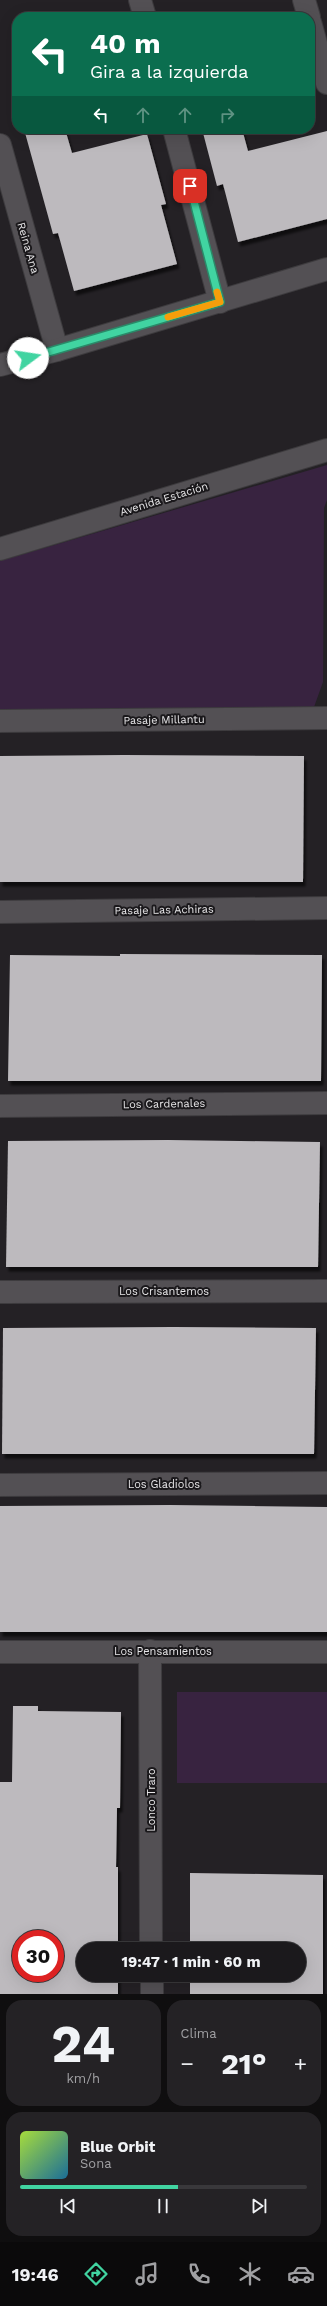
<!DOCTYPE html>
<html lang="es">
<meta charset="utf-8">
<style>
:root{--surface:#1b191c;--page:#242225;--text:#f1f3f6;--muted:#a0a0a3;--line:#39383b;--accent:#41d4a1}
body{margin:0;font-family:"Work Sans",sans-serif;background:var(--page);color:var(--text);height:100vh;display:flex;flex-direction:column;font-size:15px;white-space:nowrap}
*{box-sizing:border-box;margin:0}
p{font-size:13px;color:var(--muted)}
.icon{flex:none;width:22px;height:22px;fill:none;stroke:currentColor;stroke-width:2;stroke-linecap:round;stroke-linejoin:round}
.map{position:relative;height:1994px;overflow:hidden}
.details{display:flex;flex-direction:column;gap:6px;padding:6px;background:#0f0e0f;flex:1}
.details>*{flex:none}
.top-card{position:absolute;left:12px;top:12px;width:303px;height:122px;border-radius:16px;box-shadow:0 4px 16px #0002,0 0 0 1px var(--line);background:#0b6e4f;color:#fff;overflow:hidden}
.speed{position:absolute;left:12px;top:1930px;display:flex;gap:8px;font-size:20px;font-weight:700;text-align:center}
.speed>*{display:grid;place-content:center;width:52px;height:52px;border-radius:50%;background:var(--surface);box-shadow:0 4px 16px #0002,0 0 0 1px var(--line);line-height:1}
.speed .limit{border:6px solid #d22;background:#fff;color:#111}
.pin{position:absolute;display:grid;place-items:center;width:34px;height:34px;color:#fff;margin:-17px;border-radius:8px;box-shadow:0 2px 6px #0006}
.me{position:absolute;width:44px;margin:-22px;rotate:76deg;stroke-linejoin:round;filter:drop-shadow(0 0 3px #0008)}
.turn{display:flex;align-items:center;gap:14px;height:84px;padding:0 12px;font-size:18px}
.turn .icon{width:52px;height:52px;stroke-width:2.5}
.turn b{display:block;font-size:28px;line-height:34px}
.lanes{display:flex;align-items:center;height:38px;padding:0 12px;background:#0003;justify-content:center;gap:20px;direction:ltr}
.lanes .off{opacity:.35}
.big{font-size:30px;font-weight:700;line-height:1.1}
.details .tile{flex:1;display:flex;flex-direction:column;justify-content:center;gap:6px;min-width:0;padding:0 14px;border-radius:16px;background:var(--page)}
.details .dial{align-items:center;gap:0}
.dial b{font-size:52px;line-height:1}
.song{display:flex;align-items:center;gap:12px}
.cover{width:48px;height:48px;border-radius:6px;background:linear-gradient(135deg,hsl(80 70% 55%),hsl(200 70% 35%))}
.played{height:4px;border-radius:2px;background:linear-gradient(90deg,var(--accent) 55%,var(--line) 55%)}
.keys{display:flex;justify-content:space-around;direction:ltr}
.heat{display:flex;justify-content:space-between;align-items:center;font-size:22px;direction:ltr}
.details .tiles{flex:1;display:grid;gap:6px;grid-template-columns:1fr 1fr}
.tile:last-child{grid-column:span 2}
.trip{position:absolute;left:76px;top:1942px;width:230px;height:40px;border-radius:20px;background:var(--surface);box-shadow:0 4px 16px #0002,0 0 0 1px var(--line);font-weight:700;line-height:40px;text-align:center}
.menu{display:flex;height:64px;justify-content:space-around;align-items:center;background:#0b0a0b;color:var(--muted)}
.menu .icon{width:28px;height:28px}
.menu .current{color:var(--accent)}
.menu b{font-size:18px;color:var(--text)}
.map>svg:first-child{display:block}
</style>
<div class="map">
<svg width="327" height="1994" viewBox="0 0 327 1994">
<defs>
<filter id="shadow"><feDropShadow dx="2.5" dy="4.5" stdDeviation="1" flood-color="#0009"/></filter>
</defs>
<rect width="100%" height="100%" fill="#242125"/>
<g fill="#382340">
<path d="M327,465V500L324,508L323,682L314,707L278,710L0,711V561Z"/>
<rect x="177" y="1692" width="150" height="91"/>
</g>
<g fill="#bdbabe" fill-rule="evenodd" filter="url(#shadow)">
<path d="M24,129H65L72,153L147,134L166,204L161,205L177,264L74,291L58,233L53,234Z"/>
<path d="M202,129H242L248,151L327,131V219L238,242L223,184L217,186Z"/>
<path d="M124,755L304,756L303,882H0V756Z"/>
<path d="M120,954L322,955L321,1081H8L10,955L120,956Z"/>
<path d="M168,1140L320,1142L318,1267H6L8,1141Z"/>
<path d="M173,1327L316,1328L314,1454H2L3,1328Z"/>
<path d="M170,1505L327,1507V1632H0V1506Z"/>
<path d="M13,1706H38V1711L121,1712L120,1808H117L116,1867H118V1949H83V1975H118V1994H0V1782H12ZM21,1939H55V1973H21Z"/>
<path d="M190,1873L323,1875V1994H190V1975H299V1949H190Z"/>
</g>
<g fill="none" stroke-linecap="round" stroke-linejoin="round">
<defs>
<g id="minor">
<path d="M140,0L145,17"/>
<path d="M304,0L309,17"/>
<path d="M310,22L327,83"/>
<path d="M174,129L220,302"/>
<path d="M0,145L57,350"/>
<path d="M0,365L57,350L327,269"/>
<path d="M0,549L327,450"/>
<path d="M0,721L327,718"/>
<path d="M0,912L327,908"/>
<path d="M0,1106L327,1103"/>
<path d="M0,1292L327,1291"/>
<path d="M0,1485L327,1483"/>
<path d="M150,1651L151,1949"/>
<path d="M0,1652H327"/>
<path d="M152,1975V1994"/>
</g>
</defs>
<use href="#minor" stroke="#3d3b3e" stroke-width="24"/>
<use href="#minor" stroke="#535054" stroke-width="22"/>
</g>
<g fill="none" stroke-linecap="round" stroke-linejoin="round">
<defs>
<path id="route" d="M28,358L220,302L190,186"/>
</defs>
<use href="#route" stroke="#2a8a69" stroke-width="10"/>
<use href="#route" stroke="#41d4a1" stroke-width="7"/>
<path stroke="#f59e0b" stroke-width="7" d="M168,317L220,302L217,292"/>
</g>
<g text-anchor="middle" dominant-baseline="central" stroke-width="4" stroke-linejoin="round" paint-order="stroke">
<g font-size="11" fill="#e8e7e9" stroke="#1a181b">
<text transform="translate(28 248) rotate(74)">Reina Ana</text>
<text transform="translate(164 499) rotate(-17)">Avenida Estación</text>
<text transform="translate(164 720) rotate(-1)">Pasaje Millantu</text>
<text transform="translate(164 910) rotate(-1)">Pasaje Las Achiras</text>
<text transform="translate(164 1104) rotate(-1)">Los Cardenales</text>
<text x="164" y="1291">Los Crisantemos</text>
<text x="164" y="1484">Los Gladiolos</text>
<text x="163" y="1651">Los Pensamientos</text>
<text transform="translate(151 1800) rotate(-90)">Lonco Traro</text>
</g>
</g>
</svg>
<div class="speed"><div class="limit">30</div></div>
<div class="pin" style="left:190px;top:186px;background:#d93025"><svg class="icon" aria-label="arrive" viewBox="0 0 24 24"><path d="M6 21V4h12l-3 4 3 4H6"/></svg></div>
<svg class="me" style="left:28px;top:358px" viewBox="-20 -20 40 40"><circle r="19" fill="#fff"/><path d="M0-13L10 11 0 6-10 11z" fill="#41d4a1"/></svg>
<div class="trip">19:47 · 1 min · 60 m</div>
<div class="top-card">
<div class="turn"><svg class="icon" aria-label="left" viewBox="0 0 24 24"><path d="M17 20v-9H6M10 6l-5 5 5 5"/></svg><div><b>40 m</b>Gira a la izquierda</div></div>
<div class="lanes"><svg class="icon" aria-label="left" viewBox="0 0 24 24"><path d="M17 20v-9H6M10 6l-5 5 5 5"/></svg><svg class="icon off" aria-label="ahead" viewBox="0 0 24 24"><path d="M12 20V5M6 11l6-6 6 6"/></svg><svg class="icon off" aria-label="ahead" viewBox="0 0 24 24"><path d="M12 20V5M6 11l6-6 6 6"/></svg><svg class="icon off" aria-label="right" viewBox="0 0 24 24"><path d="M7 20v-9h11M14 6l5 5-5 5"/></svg></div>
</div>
</div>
<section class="details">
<div class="tiles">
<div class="tile dial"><b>24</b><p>km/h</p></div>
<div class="tile"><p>Clima</p>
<div class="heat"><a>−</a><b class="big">21°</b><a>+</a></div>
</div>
<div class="tile">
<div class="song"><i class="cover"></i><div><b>Blue Orbit</b><p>Sona</p></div></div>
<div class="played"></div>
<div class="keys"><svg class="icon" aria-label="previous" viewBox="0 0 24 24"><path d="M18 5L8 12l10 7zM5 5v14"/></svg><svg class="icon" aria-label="pause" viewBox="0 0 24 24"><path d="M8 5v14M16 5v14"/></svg><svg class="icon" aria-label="next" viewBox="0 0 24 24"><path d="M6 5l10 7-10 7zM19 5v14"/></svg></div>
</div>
</div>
</section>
<nav class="menu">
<b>19:46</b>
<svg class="icon current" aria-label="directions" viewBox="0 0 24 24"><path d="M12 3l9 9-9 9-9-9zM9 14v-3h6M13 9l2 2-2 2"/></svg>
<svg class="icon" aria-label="music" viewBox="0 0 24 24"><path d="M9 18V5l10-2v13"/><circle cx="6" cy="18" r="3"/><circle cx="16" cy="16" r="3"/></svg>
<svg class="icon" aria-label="phone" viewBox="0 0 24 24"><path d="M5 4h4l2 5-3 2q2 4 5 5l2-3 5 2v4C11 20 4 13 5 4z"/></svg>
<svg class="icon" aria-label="climate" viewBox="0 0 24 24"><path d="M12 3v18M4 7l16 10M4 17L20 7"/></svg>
<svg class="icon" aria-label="car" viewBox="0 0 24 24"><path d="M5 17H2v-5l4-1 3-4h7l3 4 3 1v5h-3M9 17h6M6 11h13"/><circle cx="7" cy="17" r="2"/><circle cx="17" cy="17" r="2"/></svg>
</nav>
